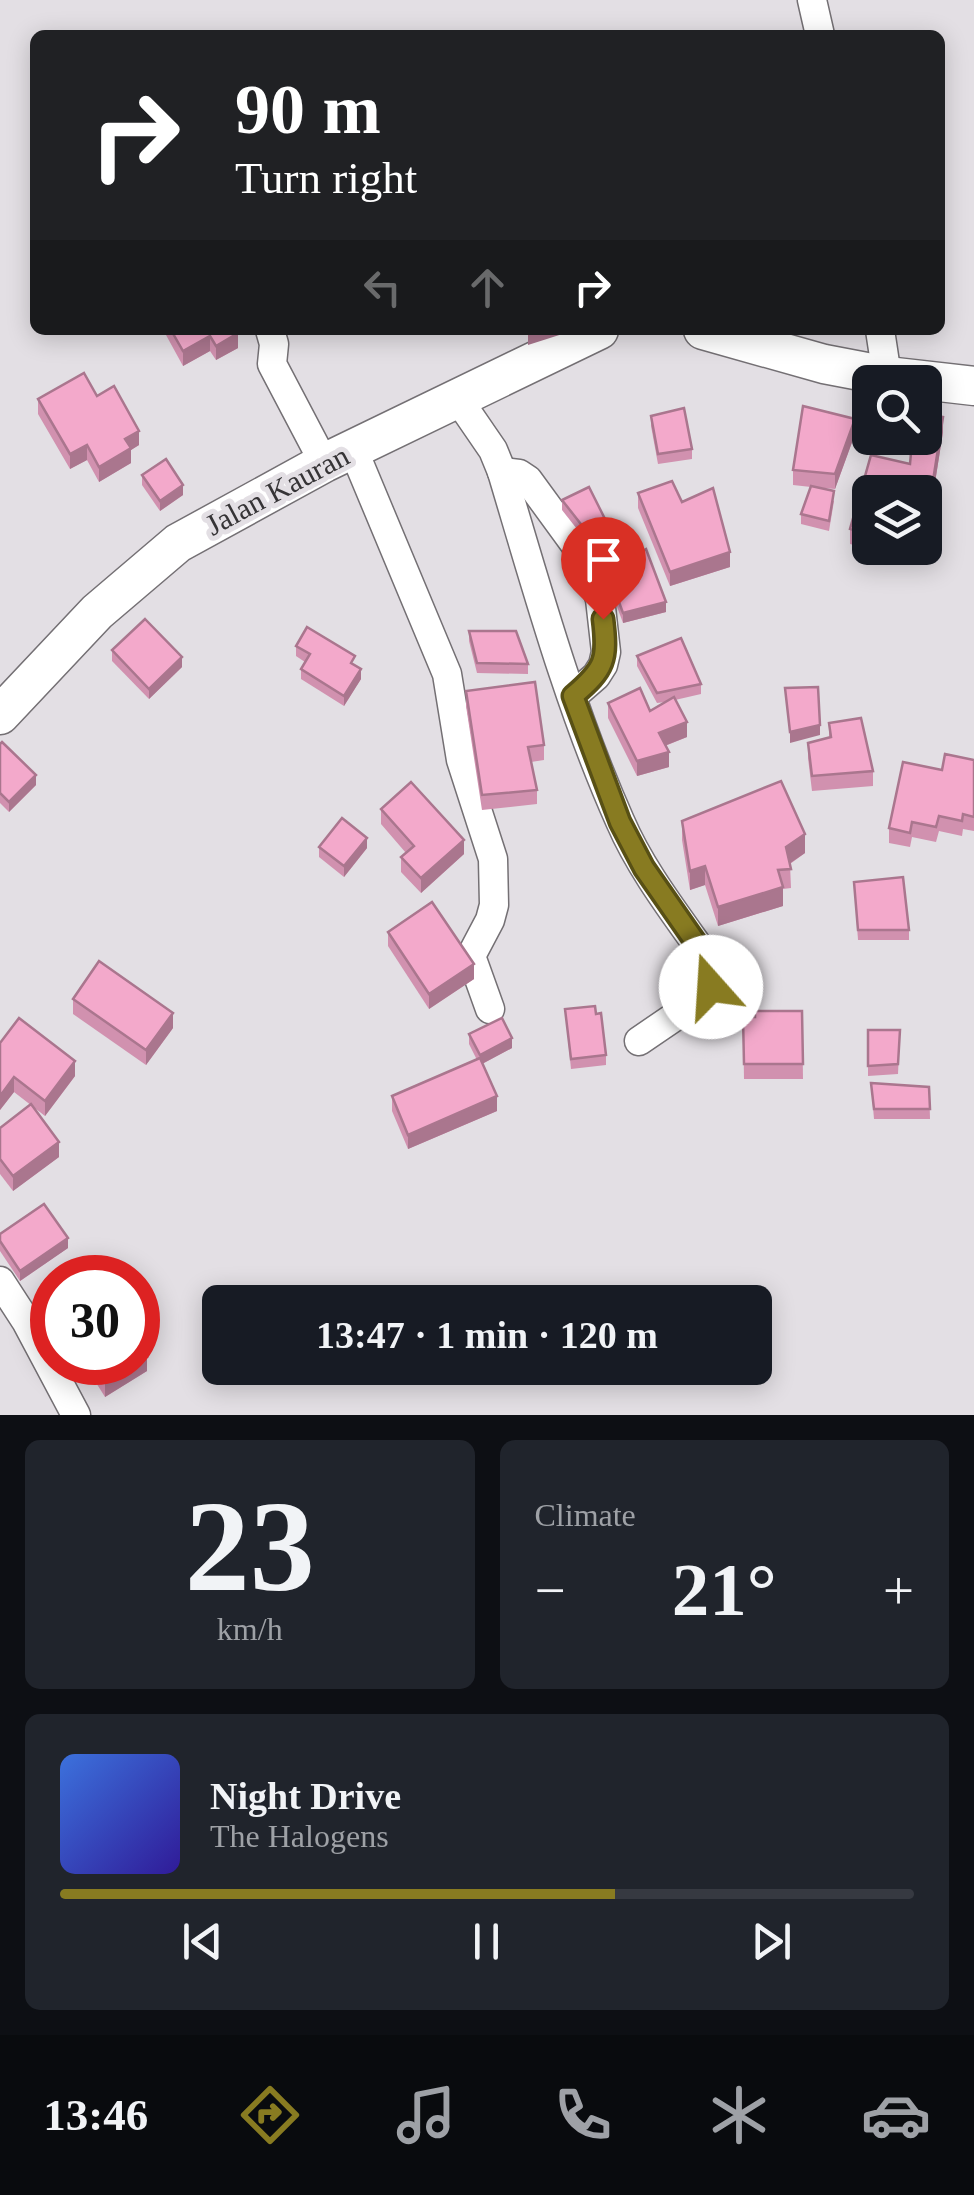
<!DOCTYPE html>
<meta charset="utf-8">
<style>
:root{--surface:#171b24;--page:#20242c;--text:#f1f3f6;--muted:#9ea1a6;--line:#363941;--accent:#887b21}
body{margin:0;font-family:"Times New Roman",serif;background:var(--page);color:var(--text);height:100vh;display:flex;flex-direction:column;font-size:38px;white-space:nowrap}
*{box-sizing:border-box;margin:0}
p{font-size:32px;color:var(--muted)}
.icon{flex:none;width:55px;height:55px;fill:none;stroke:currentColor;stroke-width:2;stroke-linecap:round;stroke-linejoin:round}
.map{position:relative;height:1415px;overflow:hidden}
.sheet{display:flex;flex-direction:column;gap:25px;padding:25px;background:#0d0f14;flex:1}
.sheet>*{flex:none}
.guide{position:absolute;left:30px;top:30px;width:915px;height:305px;border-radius:15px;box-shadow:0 5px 25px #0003;background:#202124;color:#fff;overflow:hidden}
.controls{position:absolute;left:852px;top:365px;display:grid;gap:20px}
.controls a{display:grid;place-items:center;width:90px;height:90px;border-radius:15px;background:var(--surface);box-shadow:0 5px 25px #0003;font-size:50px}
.speed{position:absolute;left:30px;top:1255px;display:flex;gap:20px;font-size:50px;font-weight:700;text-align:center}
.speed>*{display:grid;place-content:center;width:130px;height:130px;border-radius:50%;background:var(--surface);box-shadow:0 5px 25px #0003;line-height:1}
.speed .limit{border:15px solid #d22;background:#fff;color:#111}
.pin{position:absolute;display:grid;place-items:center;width:85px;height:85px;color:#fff;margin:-102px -42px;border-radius:50% 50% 50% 0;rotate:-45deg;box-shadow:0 0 10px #0007}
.pin .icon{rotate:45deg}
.me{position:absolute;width:110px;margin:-55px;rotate:341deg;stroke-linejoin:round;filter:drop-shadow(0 0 8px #0008)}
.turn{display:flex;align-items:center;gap:35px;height:210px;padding:0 40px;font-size:45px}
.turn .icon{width:130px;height:130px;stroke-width:2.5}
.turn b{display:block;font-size:70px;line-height:85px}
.lanes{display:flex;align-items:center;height:95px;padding:0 40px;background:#0003;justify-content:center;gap:50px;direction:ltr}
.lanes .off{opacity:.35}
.big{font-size:75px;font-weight:700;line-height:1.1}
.sheet .widget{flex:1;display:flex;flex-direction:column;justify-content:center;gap:15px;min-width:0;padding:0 35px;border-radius:15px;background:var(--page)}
.sheet .dial{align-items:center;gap:0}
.dial b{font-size:130px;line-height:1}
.song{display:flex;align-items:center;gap:30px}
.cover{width:120px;height:120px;border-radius:15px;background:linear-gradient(135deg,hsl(220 70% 55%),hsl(250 70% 35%))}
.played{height:10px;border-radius:5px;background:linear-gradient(90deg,var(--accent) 65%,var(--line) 65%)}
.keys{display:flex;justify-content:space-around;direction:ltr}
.heat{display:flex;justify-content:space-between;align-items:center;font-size:55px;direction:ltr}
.sheet .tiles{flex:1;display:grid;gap:25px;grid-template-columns:1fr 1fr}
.widget:last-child{grid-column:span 2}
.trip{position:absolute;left:202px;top:1285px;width:570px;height:100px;border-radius:15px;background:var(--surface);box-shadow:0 5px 25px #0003;font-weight:700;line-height:100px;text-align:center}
.tab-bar{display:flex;height:160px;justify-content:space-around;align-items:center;background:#090b0e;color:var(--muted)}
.tab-bar .icon{width:70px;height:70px}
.tab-bar .selected{color:var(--accent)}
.tab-bar b{font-size:45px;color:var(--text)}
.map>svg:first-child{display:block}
</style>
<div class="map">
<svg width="974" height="1415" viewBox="0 0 974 1415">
<rect width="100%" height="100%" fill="#e3dfe4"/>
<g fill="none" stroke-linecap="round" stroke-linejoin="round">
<defs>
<g id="street">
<path d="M812,0L820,35"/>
<path d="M270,330L274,344L272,364L324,463"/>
<path d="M880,330L887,376"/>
<path d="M458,399L493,450L502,472C537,589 570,709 620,821C642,872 678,917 710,963L714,976L705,996L639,1041"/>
<path d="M353,449L447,674L461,760L493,859L494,905L490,920L471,956L490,1009"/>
<path d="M502,472L519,474L528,480L585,558L600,599L606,652L603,665L596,676L573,696"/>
<path d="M0,1281L26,1321L76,1415"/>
</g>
<g id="secondary">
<path d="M703,330L824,364L887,376L974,386"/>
<path d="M0,715L97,612L178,543L324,463L599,330"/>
</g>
</defs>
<use href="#street" stroke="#747074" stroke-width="31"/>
<use href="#secondary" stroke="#747074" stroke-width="41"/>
<use href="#street" stroke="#fff" stroke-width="28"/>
<use href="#secondary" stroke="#fff" stroke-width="38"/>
</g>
<g fill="#d191af">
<path d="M166,330H243L238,333V348L216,360L210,351L183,366L166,335Z"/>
<path d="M97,396L139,445L131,450V463L99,482L87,460L70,469L38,414V399Z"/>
<path d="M925,414L943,417V432L927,533H925V492H870V548H905L903,558L850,544V529L871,455L910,464L911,456L896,448L894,438H925Z"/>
<path d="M651,416L692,449V459L658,464L651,426Z"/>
<path d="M855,434L835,489L812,487L834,501L829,531L801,524V514L811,487L793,485V470Z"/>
<path d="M142,475L183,495L160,511L142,485Z"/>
<path d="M638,493L730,567L670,586L638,508Z"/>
<path d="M562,500L606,531L584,538L562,510Z"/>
<path d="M608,572L666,612L623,623L608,582Z"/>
<path d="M469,631L528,664V674L477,673L469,641Z"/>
<path d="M296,646L355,665L361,679L344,706L301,679V669L305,662L296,656Z"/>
<path d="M112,650L182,667L149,699L112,661Z"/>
<path d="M637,656L701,684V694L675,700L687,737L665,746L669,767L637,776L608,718V703L650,711L666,702L657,703L637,666Z"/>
<path d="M466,691L544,745V760L531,762L537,790V804L482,810L466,706Z"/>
<path d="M829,723L873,771V786L812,791L808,758V743L829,738Z"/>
<path d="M0,744L36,785L9,812L0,803Z"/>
<path d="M974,760V831L963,829L962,836L939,831L936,842L912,837L910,847L889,843V828L942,770Z"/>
<path d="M381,809L464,854L421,893L401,872V857L406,853L381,824Z"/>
<path d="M682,821L805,853L790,864L791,888L783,889V906L718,926L705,885L690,890L682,840Z"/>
<path d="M319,847L367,848L344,877L319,857Z"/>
<path d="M854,882L909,930V940H858Z"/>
<path d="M388,932L474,979L429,1009L388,946Z"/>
<path d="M73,999L173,1028L146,1065L73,1014Z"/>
<path d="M565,1009L596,1014L606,1055V1065L571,1069Z"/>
<path d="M802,1011L803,1079H744L743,1017Z"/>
<path d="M868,1030H900L898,1074L868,1076Z"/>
<path d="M469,1034L512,1048L482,1064L497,1111L408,1149L392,1111V1096L477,1060L469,1044Z"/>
<path d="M0,1043L75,1076L45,1116L14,1092L0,1110Z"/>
<path d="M871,1083L929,1087L930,1119H874Z"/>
<path d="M0,1128L59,1157L13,1191L0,1174Z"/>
<path d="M0,1234L68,1248L20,1281L0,1251Z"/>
<path d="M83,1362H138L147,1371L105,1397Z"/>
</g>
<g fill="#aa768e">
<path d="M528,330H575L528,345Z"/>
<path d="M238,333V348L216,360V346Z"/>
<path d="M210,336V351L183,366V351Z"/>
<path d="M943,417V432L927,533V519Z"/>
<path d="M855,419V434L835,489V474Z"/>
<path d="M139,431V445L131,450V463L99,482V467L125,439Z"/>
<path d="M87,445V460L70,469V454Z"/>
<path d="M183,485V495L160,511V501Z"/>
<path d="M606,521V531L584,538V528Z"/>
<path d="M730,552V567L670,586V572Z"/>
<path d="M666,602V612L623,623V613Z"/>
<path d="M182,657V667L149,699V689Z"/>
<path d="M361,669V679L344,706V696Z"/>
<path d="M687,722V737L659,748V733Z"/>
<path d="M820,725V735L790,743V732Z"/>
<path d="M669,752V767L637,776V761Z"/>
<path d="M36,775V785L9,812V802Z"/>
<path d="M805,834V853L786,866V847Z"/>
<path d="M367,838V848L344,877V866Z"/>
<path d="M464,840V854L421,893V878Z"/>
<path d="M705,866V885L690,890V871Z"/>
<path d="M783,887V906L718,926V907Z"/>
<path d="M474,964V979L429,1009V994Z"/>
<path d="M173,1013V1028L146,1065V1050Z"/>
<path d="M512,1038V1048L480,1065V1055Z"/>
<path d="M75,1061V1076L45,1116V1101Z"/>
<path d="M14,1077V1092L0,1110V1096Z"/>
<path d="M497,1096V1111L408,1149V1135Z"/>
<path d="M59,1142V1157L13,1191V1176Z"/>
<path d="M68,1238V1248L20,1281V1271Z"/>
<path d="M147,1357V1371L105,1397V1382Z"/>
</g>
<g fill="#f3a9cb" stroke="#aa768e" stroke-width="2.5">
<path d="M171,330H238V333L216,346L210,336L183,351Z"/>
<path d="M84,373L97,396L114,386L139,431L125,439L131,448L99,467L87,445L70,454L38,399Z"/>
<path d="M803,406L855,419L835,474L793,470Z"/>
<path d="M684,408L692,449L658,454L651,416Z"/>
<path d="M925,414L943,417L927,519L925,518V492H870V535L850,529L871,455L910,464L912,442L904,438H925Z"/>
<path d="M166,459L183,485L160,501L142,475Z"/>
<path d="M672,481L682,502L713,488L730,552L670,572L638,493Z"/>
<path d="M811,486L834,491L829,521L801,514Z"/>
<path d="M589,487L606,521L584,528L562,500Z"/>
<path d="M646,549L666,602L623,613L608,572Z"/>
<path d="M145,619L182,657L149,689L112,650Z"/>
<path d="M307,627L355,656L351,663L361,669L344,696L301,669L310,654L296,646Z"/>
<path d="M469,631H516L528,664L477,663Z"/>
<path d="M681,638L701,684L657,693L637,656Z"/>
<path d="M535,682L544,745L528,747L537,790L482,795L466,691Z"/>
<path d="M818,687L820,725L790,732L785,688Z"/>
<path d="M640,688L650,711L674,697L687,722L659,733L669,752L637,761L608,703Z"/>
<path d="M861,718L873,771L812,776L808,743L831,737L829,723Z"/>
<path d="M2,742L36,775L9,802L0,793V744Z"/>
<path d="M945,754L974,760V817L963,814L962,821L939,816L936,827L912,822L910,833L889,828L903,762L942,770Z"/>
<path d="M781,781L805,834L786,847L791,869L778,870L783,887L718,907L705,866L690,871L682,821Z"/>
<path d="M411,782L464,840L421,878L401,857L414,846L381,809Z"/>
<path d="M342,818L367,838L344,866L319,847Z"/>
<path d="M903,877L909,930H858L854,882Z"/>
<path d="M432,902L474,964L429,994L388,932Z"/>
<path d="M99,961L173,1013L146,1050L73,999Z"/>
<path d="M595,1006L596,1014L601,1013L606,1055L571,1059L565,1009Z"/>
<path d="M755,1011H802L803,1064H744L743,1017H755Z"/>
<path d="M19,1018L75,1061L45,1101L14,1077L0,1096V1043Z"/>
<path d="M502,1018L512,1038L480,1055L469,1034Z"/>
<path d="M868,1030H900L898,1064L868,1066Z"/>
<path d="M480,1058L497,1096L408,1135L392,1096Z"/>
<path d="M871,1083L929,1087L930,1109H874Z"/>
<path d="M31,1104L59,1142L13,1176L0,1159V1128Z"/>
<path d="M44,1204L68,1238L20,1271L0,1241V1234Z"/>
<path d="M138,1342L147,1357L138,1362Z"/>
<path d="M93,1362H137L105,1382Z"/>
</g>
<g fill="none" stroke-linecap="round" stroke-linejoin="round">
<defs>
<path id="route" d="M603,619C608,660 605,669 573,696L620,822L644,868L710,963L714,976L711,987"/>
</defs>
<use href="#route" stroke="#585015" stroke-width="25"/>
<use href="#route" stroke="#887b21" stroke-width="18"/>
</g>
<g text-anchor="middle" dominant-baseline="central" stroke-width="10" stroke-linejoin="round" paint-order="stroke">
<g font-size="30" fill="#363436" stroke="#e3dfe4">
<text transform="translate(277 490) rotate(-28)">Jalan Kauran</text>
</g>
</g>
</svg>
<div class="controls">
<a><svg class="icon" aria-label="search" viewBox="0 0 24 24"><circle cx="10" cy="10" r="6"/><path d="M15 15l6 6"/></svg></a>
<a><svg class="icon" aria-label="layers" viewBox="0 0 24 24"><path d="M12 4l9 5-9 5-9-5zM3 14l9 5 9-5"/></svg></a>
</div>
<div class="speed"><div class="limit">30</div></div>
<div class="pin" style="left:603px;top:619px;background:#d93025"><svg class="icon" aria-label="arrive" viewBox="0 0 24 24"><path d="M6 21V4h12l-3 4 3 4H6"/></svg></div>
<svg class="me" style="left:711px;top:987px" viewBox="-20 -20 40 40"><circle r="19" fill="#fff"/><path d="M0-13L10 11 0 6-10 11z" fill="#887b21"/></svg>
<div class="trip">13:47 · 1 min · 120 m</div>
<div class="guide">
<div class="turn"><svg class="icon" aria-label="right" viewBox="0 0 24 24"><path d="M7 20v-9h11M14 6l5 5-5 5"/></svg><div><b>90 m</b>Turn right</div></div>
<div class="lanes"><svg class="icon off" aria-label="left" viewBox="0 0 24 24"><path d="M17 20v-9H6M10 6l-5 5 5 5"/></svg><svg class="icon off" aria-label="ahead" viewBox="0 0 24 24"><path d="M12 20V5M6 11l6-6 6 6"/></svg><svg class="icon" aria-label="right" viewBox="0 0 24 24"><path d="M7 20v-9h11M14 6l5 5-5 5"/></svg></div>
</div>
</div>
<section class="sheet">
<div class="tiles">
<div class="widget dial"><b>23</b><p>km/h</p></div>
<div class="widget"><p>Climate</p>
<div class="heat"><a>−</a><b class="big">21°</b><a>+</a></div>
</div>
<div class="widget">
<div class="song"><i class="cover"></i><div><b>Night Drive</b><p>The Halogens</p></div></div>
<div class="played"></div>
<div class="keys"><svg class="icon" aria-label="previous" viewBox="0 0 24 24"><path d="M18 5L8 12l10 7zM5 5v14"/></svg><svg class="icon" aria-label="pause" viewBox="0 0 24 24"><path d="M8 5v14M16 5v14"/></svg><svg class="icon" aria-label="next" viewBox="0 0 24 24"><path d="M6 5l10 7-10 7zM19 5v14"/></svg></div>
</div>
</div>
</section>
<nav class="tab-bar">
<b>13:46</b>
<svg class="icon selected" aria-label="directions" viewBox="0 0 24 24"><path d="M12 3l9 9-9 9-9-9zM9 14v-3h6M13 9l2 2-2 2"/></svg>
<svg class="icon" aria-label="music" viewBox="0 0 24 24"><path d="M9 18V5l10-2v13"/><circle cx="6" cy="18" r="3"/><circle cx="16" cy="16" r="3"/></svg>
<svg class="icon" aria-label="phone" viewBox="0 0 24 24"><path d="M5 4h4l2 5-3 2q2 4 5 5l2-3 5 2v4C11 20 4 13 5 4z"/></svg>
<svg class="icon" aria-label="climate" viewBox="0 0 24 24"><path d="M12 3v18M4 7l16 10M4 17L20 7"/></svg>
<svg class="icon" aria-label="car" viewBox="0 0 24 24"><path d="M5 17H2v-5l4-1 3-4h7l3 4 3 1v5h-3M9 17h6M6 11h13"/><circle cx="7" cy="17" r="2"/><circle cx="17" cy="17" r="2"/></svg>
</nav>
